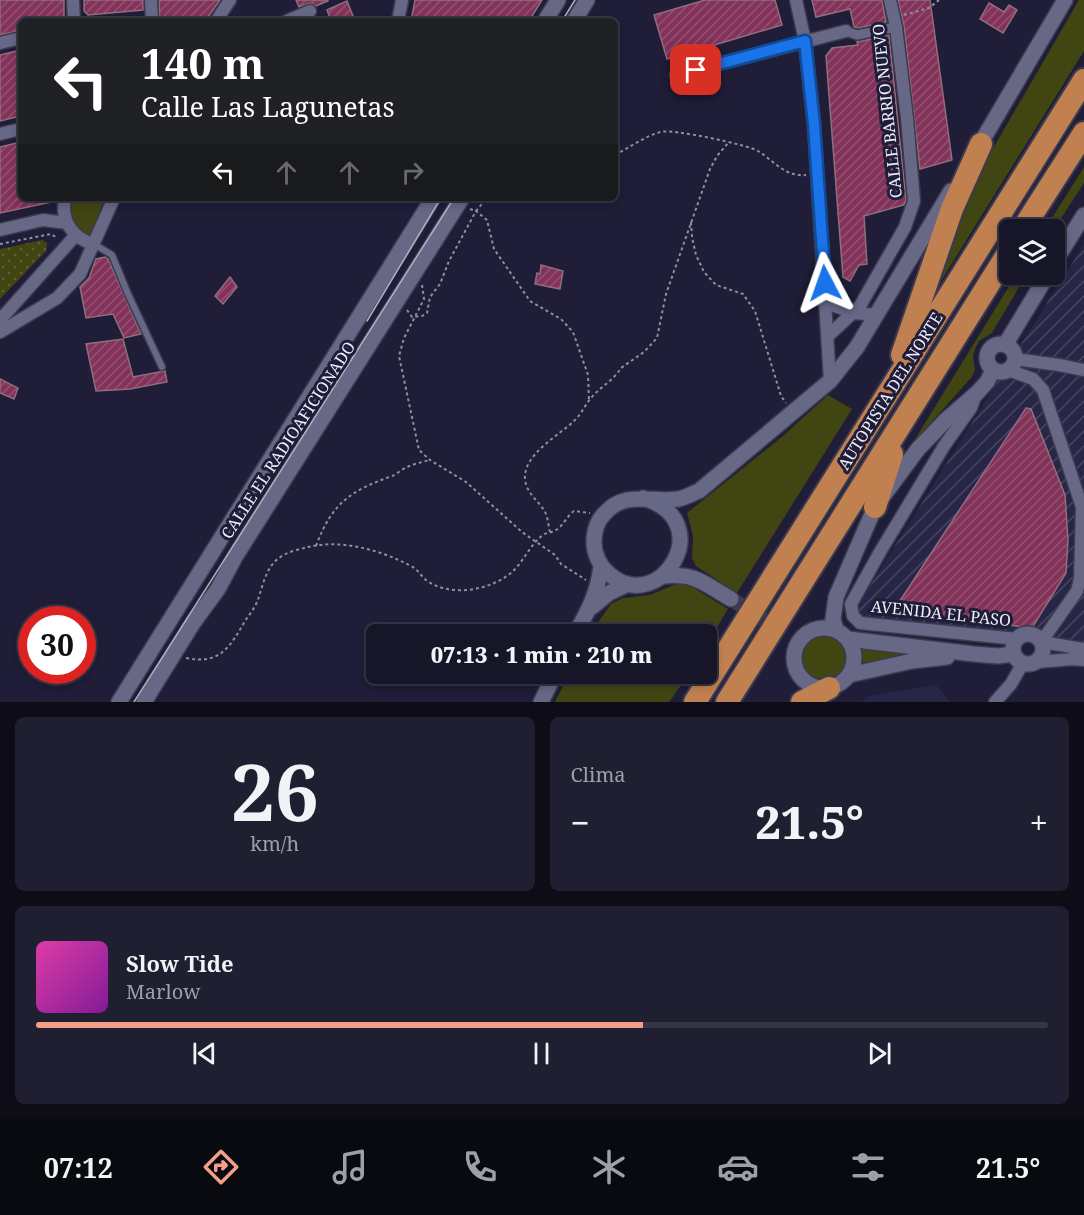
<!DOCTYPE html>
<html lang="es">
<meta charset="utf-8">
<style>
:root{--surface:#171629;--page:#201f31;--text:#f1f3f6;--muted:#9e9fa8;--line:#363546;--accent:#f49e88}
body{margin:0;font-family:"Noto Serif",serif;background:var(--page);color:var(--text);height:100vh;display:flex;flex-direction:column;font-size:22px;white-space:nowrap}
*{box-sizing:border-box;margin:0}
p{font-size:20px;color:var(--muted)}
.icon{flex:none;width:33px;height:33px;fill:none;stroke:currentColor;stroke-width:2;stroke-linecap:round;stroke-linejoin:round}
.map{position:relative;height:702px;overflow:hidden}
.side{display:flex;flex-direction:column;gap:15px;padding:15px;background:#0d0c17;flex:1}
.side>*{flex:none}
.top-card{position:absolute;left:18px;top:18px;width:600px;height:183px;border-radius:9px;box-shadow:0 3px 9px #0003,0 0 0 2px var(--line);background:#202124;color:#fff;overflow:hidden}
.controls{position:absolute;left:999px;top:219px;display:grid;gap:12px}
.controls a{display:grid;place-items:center;width:66px;height:66px;border-radius:9px;background:var(--surface);box-shadow:0 3px 9px #0003,0 0 0 2px var(--line);font-size:30px}
.speed{position:absolute;left:18px;top:606px;display:flex;gap:12px;font-size:30px;font-weight:700;text-align:center}
.speed>*{display:grid;place-content:center;width:78px;height:78px;border-radius:50%;background:var(--surface);box-shadow:0 3px 9px #0003,0 0 0 2px var(--line);line-height:1}
.speed .limit{border:9px solid #d22;background:#fff;color:#111}
.pin{position:absolute;display:grid;place-items:center;width:51px;height:51px;color:#fff;margin:-26px;border-radius:12px;box-shadow:0 3px 9px #0006}
.me{position:absolute;width:66px;margin:-33px;rotate:356deg;stroke-linejoin:round;filter:drop-shadow(0 0 4px #0008)}
.turn{display:flex;align-items:center;gap:21px;height:126px;padding:0 24px;font-size:27px}
.turn .icon{width:78px;height:78px;stroke-width:2.5}
.turn b{display:block;font-size:42px;line-height:51px}
.lanes{display:flex;align-items:center;height:57px;padding:0 24px;background:#0003;justify-content:center;gap:30px;direction:ltr}
.lanes .off{opacity:.35}
.big{font-size:45px;font-weight:800;line-height:1.1}
.side .widget{flex:1;display:flex;flex-direction:column;justify-content:center;gap:9px;min-width:0;padding:0 21px;border-radius:9px;background:var(--page)}
.side .dial{align-items:center;gap:0}
.dial b{font-size:78px;line-height:1}
.song{display:flex;align-items:center;gap:18px}
.cover{width:72px;height:72px;border-radius:9px;background:linear-gradient(135deg,hsl(320 70% 55%),hsl(290 70% 35%))}
.played{height:6px;border-radius:3px;background:linear-gradient(90deg,var(--accent) 60%,var(--line) 60%)}
.keys{display:flex;justify-content:space-around;direction:ltr}
.heat{display:flex;justify-content:space-between;align-items:center;font-size:33px;direction:ltr}
.side .tiles{flex:1;display:grid;gap:15px;grid-template-columns:1fr 1fr}
.widget:last-child{grid-column:span 2}
.trip{position:absolute;left:366px;top:624px;width:351px;height:60px;border-radius:9px;background:var(--surface);box-shadow:0 3px 9px #0003,0 0 0 2px var(--line);font-weight:800;line-height:60px;text-align:center}
.dock{display:flex;height:96px;justify-content:space-around;align-items:center;background:#090910;color:var(--muted)}
.dock .icon{width:42px;height:42px}
.dock .on{color:var(--accent)}
.dock b{font-size:27px;color:var(--text)}
.map>svg:first-child{display:block}
</style>
<div class="map">
<svg width="1084" height="702" viewBox="0 0 1084 702">
<defs>
<pattern id="industrial-furrows" width="10" height="10" patternUnits="userSpaceOnUse" patternTransform="scale(1.5)"><rect width="10" height="10" fill="#282646"/><path d="M-1 1l2-2M0 10L10 0M9 11l2-2" fill="none" stroke="#484662"/></pattern>
<pattern id="park-dots" width="8" height="8" patternUnits="userSpaceOnUse" patternTransform="scale(1.5)"><rect width="8" height="8" fill="#414512"/><path d="M2 2h.1M6 6h.1" fill="none" stroke="#5d6035" stroke-width="1.8" stroke-linecap="round"/></pattern>
<pattern id="building-hatch" width="6" height="6" patternUnits="userSpaceOnUse" patternTransform="scale(1.5)"><rect width="6" height="6" fill="#833259"/><path d="M-1 1l2-2M0 6l6-6M5 7l2-2" fill="none" stroke="#955072"/></pattern>
</defs>
<rect width="100%" height="100%" fill="#1f1d37"/>
<path fill="#282646" d="M936,685L950,702H861L869,696Z"/>
<path fill="url(#industrial-furrows)" d="M1084,244V643L1005,637L851,616Z"/>
<g fill="#414512">
<path d="M1079,0H1084V51L931,297L951,236L980,171Z"/>
<path d="M1084,167V183L1054,229H1045Z"/>
<path d="M72,198H105L90,235C74,233 67,212 72,198Z"/>
<path d="M1016,275H1026L992,333L979,341L976,347L973,356L975,370L971,378L912,444Z"/>
<path d="M828,395L852,409L737,593L696,566L692,558L693,536L687,513L783,436Z"/>
<path d="M687,582L697,590L728,609L707,644L706,634H590L611,604L623,598L650,595L678,583Z"/>
<circle cx="824" cy="658" r="23"/>
<path d="M859,647L908,650L910,654L862,665L860,663Z"/>
<path d="M569,674H689L669,702H555Z"/>
</g>
<path fill="url(#park-dots)" d="M42,240L47,243L46,251L0,299V249Z"/>
<g fill="url(#building-hatch)" stroke="#916e7c" stroke-width="1.5">
<path d="M0,0H64V16L61,21H21V30L0,35Z"/>
<path d="M84,0H143V10L88,15L84,11Z"/>
<path d="M159,0H220L205,21H160Z"/>
<path d="M296,0H328V1L316,6L310,3L299,7Z"/>
<path d="M415,0H542L529,21H411Z"/>
<path d="M705,0H775L782,25L667,59L654,15Z"/>
<path d="M812,0H882L886,22L858,28L854,27L850,9L816,17Z"/>
<path d="M898,0H930L952,160L920,169L904,26Z"/>
<path d="M347,1L355,21H331L327,10Z"/>
<path d="M989,3L1004,12L1009,5L1017,10L1003,33L980,19Z"/>
<path d="M889,35L906,200L904,205L864,216L867,264L859,265L850,281L843,277L826,56L832,48L858,45L857,42Z"/>
<path d="M21,50V116L0,121V55Z"/>
<path d="M21,142V198H52V202L0,213V147Z"/>
<path d="M105,257L108,259L141,334L124,338L113,314L86,318L80,287L89,278L96,259Z"/>
<path d="M541,265L563,271L560,289L535,284L537,273L540,274Z"/>
<path d="M230,277L237,287L223,304L215,296Z"/>
<path d="M123,339L133,377L165,371L167,382L130,389L96,391L86,344Z"/>
<path d="M0,379L18,388L14,399L0,393Z"/>
<path d="M1026,408L1031,409L1065,495L1068,540L1066,573L1032,628L900,612L898,604Z"/>
</g>
<g fill="none" stroke-linecap="round" stroke-linejoin="round">
<path stroke="#3e3c55" stroke-width="15" stroke-dasharray="15 8" stroke-linecap="butt" d="M731,599L788,634"/>
<defs>
<path id="service" d="M94,244L112,255L128,294L162,367"/>
<path id="pedestrian" d="M846,31L857,35L896,27"/>
<g id="minor">
<path d="M73,0L74,21"/>
<path d="M151,0L152,21"/>
<path d="M796,0L805,41L814,125L830,381"/>
<path d="M216,21L230,0"/>
<path d="M287,21L310,11"/>
<path d="M398,21L402,0"/>
<path d="M0,43L21,38"/>
<path d="M676,75L846,31"/>
<path d="M0,134L21,129"/>
<path d="M65,198C60,220 73,239 94,244"/>
<path d="M0,230L43,220L67,223"/>
<path d="M827,293L835,306L854,313L877,315"/>
<path d="M0,320L75,236"/>
<path d="M0,332L57,298L80,274L114,198"/>
<path d="M828,336L860,306L905,227L914,201L907,118L896,27L890,0"/>
<path d="M1015,359L1059,365L1084,370"/>
<path d="M1008,370L1033,379L1043,390L1082,507L1080,579L1077,591L1042,641"/>
<path d="M976,394L971,408L944,446L880,552L851,604L853,616L860,623L1017,639"/>
<path d="M1042,642L1084,649"/>
<path d="M1037,662L1073,659L1084,660"/>
<path d="M995,702L1011,684L1023,663"/>
</g>
<g id="tertiary">
<path d="M545,21L558,0"/>
<path d="M574,21L587,0"/>
<path d="M976,151L1065,0"/>
<path d="M1054,263L1084,215"/>
<circle cx="1001" cy="358" r="14"/>
<path d="M1005,345L1048,274"/>
<path d="M643,498C721,521 659,618 609,574C600,566 594,554 594,542C594,532 597,521 605,513C626,490 651,503 678,499C685,498 693,493 699,491L830,381L857,347L951,191"/>
<path d="M663,576C696,573 703,583 731,599"/>
<path d="M592,607L609,593L628,584"/>
<circle cx="824" cy="658" r="30"/>
<path d="M836,630L833,619L836,597L875,507L918,449L946,420L977,393L987,382L993,370"/>
<circle cx="1028" cy="649" r="15"/>
<path d="M575,634C588,612 598,592 601,566"/>
<path d="M848,639L974,654L998,656L1014,654"/>
<path d="M849,675L912,661L947,657"/>
<path d="M119,702L433,198"/>
<path d="M144,702L193,623L218,589L235,557L462,198"/>
<path d="M541,702L555,674"/>
</g>
<g id="motorway">
<path d="M1022,230L1084,133"/>
<path d="M902,355L952,209L981,144"/>
<path d="M875,507L892,454"/>
<path d="M695,702L1084,80"/>
<path d="M727,702L1010,250"/>
<path d="M802,702L829,688"/>
</g>
</defs>
<use href="#service" stroke="#3b3a4f" stroke-width="9"/>
<use href="#pedestrian" stroke="#3b3a4f" stroke-width="12"/>
<use href="#minor" stroke="#3b3a4f" stroke-width="15"/>
<use href="#tertiary" stroke="#3b3a4f" stroke-width="18"/>
<use href="#motorway" stroke="#3b3a4f" stroke-width="26"/>
<g stroke="#908fa2" stroke-width="2" stroke-dasharray="3 3" stroke-linecap="butt">
<path d="M904,15L929,8L939,0"/>
<path d="M615,155C630,147 644,137 660,132C670,128 749,145 758,151C774,161 785,177 806,175"/>
<path d="M470,209L476,211L487,198"/>
<path d="M691,222L692,237L696,255L704,272L716,285L743,294L755,311L781,396L786,403"/>
<path d="M0,244L51,234L57,238"/>
<path d="M422,285L424,299L404,338L399,356L419,450L430,460L466,482L522,532L555,555L561,564L586,580"/>
<path d="M407,310L412,317L422,316L427,313L430,297L440,284L449,261L476,211L487,220L494,249L530,301L561,319L573,332L588,375L589,400"/>
<path d="M550,532C548,525 548,516 544,510C537,500 526,492 525,479C523,454 560,435 575,420C582,413 585,405 591,398C600,387 614,380 621,368L644,352L657,338L666,294L710,169L717,156L728,143"/>
<path d="M316,546C332,503 350,491 392,476C397,474 402,469 407,467C414,464 422,462 430,460"/>
<path d="M186,658C220,665 230,647 245,621C249,615 254,609 257,602C263,587 265,568 279,558C287,552 299,549 308,547C341,539 380,550 409,565C417,568 420,575 426,580C449,597 485,591 507,576C523,565 528,546 543,535C547,532 552,533 556,530C563,526 567,516 574,511L590,513"/>
</g>
<use href="#service" stroke="#676786" stroke-width="6"/>
<use href="#pedestrian" stroke="#676786" stroke-width="9"/>
<use href="#minor" stroke="#676786" stroke-width="12"/>
<use href="#tertiary" stroke="#676786" stroke-width="15"/>
<use href="#motorway" stroke="#c18050" stroke-width="22"/>
<g stroke="#b1b0c2" stroke-width="1.5">
<path d="M562,21L575,0"/>
<path d="M367,321L441,198"/>
<path d="M134,702L454,198"/>
</g>
</g>
<g fill="none" stroke-linecap="round" stroke-linejoin="round">
<defs>
<path id="route" d="M696,70L805,41L814,124L825,283"/>
</defs>
<use href="#route" stroke="#114b97" stroke-width="15"/>
<use href="#route" stroke="#1a73e8" stroke-width="10"/>
</g>
<g text-anchor="middle" dominant-baseline="central" stroke-width="6" stroke-linejoin="round" paint-order="stroke">
<g font-size="16" fill="#eeeefc" stroke="#1f1d37">
<text transform="translate(887 111) rotate(-96)">CALLE BARRIO NUEVO</text>
<text transform="translate(890 391) rotate(-58)">AUTOPISTA DEL NORTE</text>
<text transform="translate(288 440) rotate(-57)">CALLE EL RADIOAFICIONADO</text>
<text transform="translate(941 613) rotate(6)">AVENIDA EL PASO</text>
</g>
</g>
</svg>
<div class="controls">
<a><svg class="icon" aria-label="layers" viewBox="0 0 24 24"><path d="M12 4l9 5-9 5-9-5zM3 14l9 5 9-5"/></svg></a>
</div>
<div class="speed"><div class="limit">30</div></div>
<div class="pin" style="left:696px;top:70px;background:#d93025"><svg class="icon" aria-label="arrive" viewBox="0 0 24 24"><path d="M6 21V4h12l-3 4 3 4H6"/></svg></div>
<svg class="me" style="left:825px;top:283px" viewBox="-20 -20 40 40"><path d="M0-17L14 15 0 8-14 15z" fill="#1a73e8" stroke="#fff" stroke-width="4"/></svg>
<div class="trip">07:13 · 1 min · 210 m</div>
<div class="top-card">
<div class="turn"><svg class="icon" aria-label="left" viewBox="0 0 24 24"><path d="M17 20v-9H6M10 6l-5 5 5 5"/></svg><div><b>140 m</b>Calle Las Lagunetas</div></div>
<div class="lanes"><svg class="icon" aria-label="left" viewBox="0 0 24 24"><path d="M17 20v-9H6M10 6l-5 5 5 5"/></svg><svg class="icon off" aria-label="ahead" viewBox="0 0 24 24"><path d="M12 20V5M6 11l6-6 6 6"/></svg><svg class="icon off" aria-label="ahead" viewBox="0 0 24 24"><path d="M12 20V5M6 11l6-6 6 6"/></svg><svg class="icon off" aria-label="right" viewBox="0 0 24 24"><path d="M7 20v-9h11M14 6l5 5-5 5"/></svg></div>
</div>
</div>
<section class="side">
<div class="tiles">
<div class="widget dial"><b>26</b><p>km/h</p></div>
<div class="widget"><p>Clima</p>
<div class="heat"><a>−</a><b class="big">21.5°</b><a>+</a></div>
</div>
<div class="widget">
<div class="song"><i class="cover"></i><div><b>Slow Tide</b><p>Marlow</p></div></div>
<div class="played"></div>
<div class="keys"><svg class="icon" aria-label="previous" viewBox="0 0 24 24"><path d="M18 5L8 12l10 7zM5 5v14"/></svg><svg class="icon" aria-label="pause" viewBox="0 0 24 24"><path d="M8 5v14M16 5v14"/></svg><svg class="icon" aria-label="next" viewBox="0 0 24 24"><path d="M6 5l10 7-10 7zM19 5v14"/></svg></div>
</div>
</div>
</section>
<nav class="dock">
<b>07:12</b>
<svg class="icon on" aria-label="directions" viewBox="0 0 24 24"><path d="M12 3l9 9-9 9-9-9zM9 14v-3h6M13 9l2 2-2 2"/></svg>
<svg class="icon" aria-label="music" viewBox="0 0 24 24"><path d="M9 18V5l10-2v13"/><circle cx="6" cy="18" r="3"/><circle cx="16" cy="16" r="3"/></svg>
<svg class="icon" aria-label="phone" viewBox="0 0 24 24"><path d="M5 4h4l2 5-3 2q2 4 5 5l2-3 5 2v4C11 20 4 13 5 4z"/></svg>
<svg class="icon" aria-label="climate" viewBox="0 0 24 24"><path d="M12 3v18M4 7l16 10M4 17L20 7"/></svg>
<svg class="icon" aria-label="car" viewBox="0 0 24 24"><path d="M5 17H2v-5l4-1 3-4h7l3 4 3 1v5h-3M9 17h6M6 11h13"/><circle cx="7" cy="17" r="2"/><circle cx="17" cy="17" r="2"/></svg>
<svg class="icon" aria-label="filters" viewBox="0 0 24 24"><path d="M4 7h16M4 17h16"/><circle cx="9" cy="7" r="2"/><circle cx="15" cy="17" r="2"/></svg>
<b>21.5°</b>
</nav>
